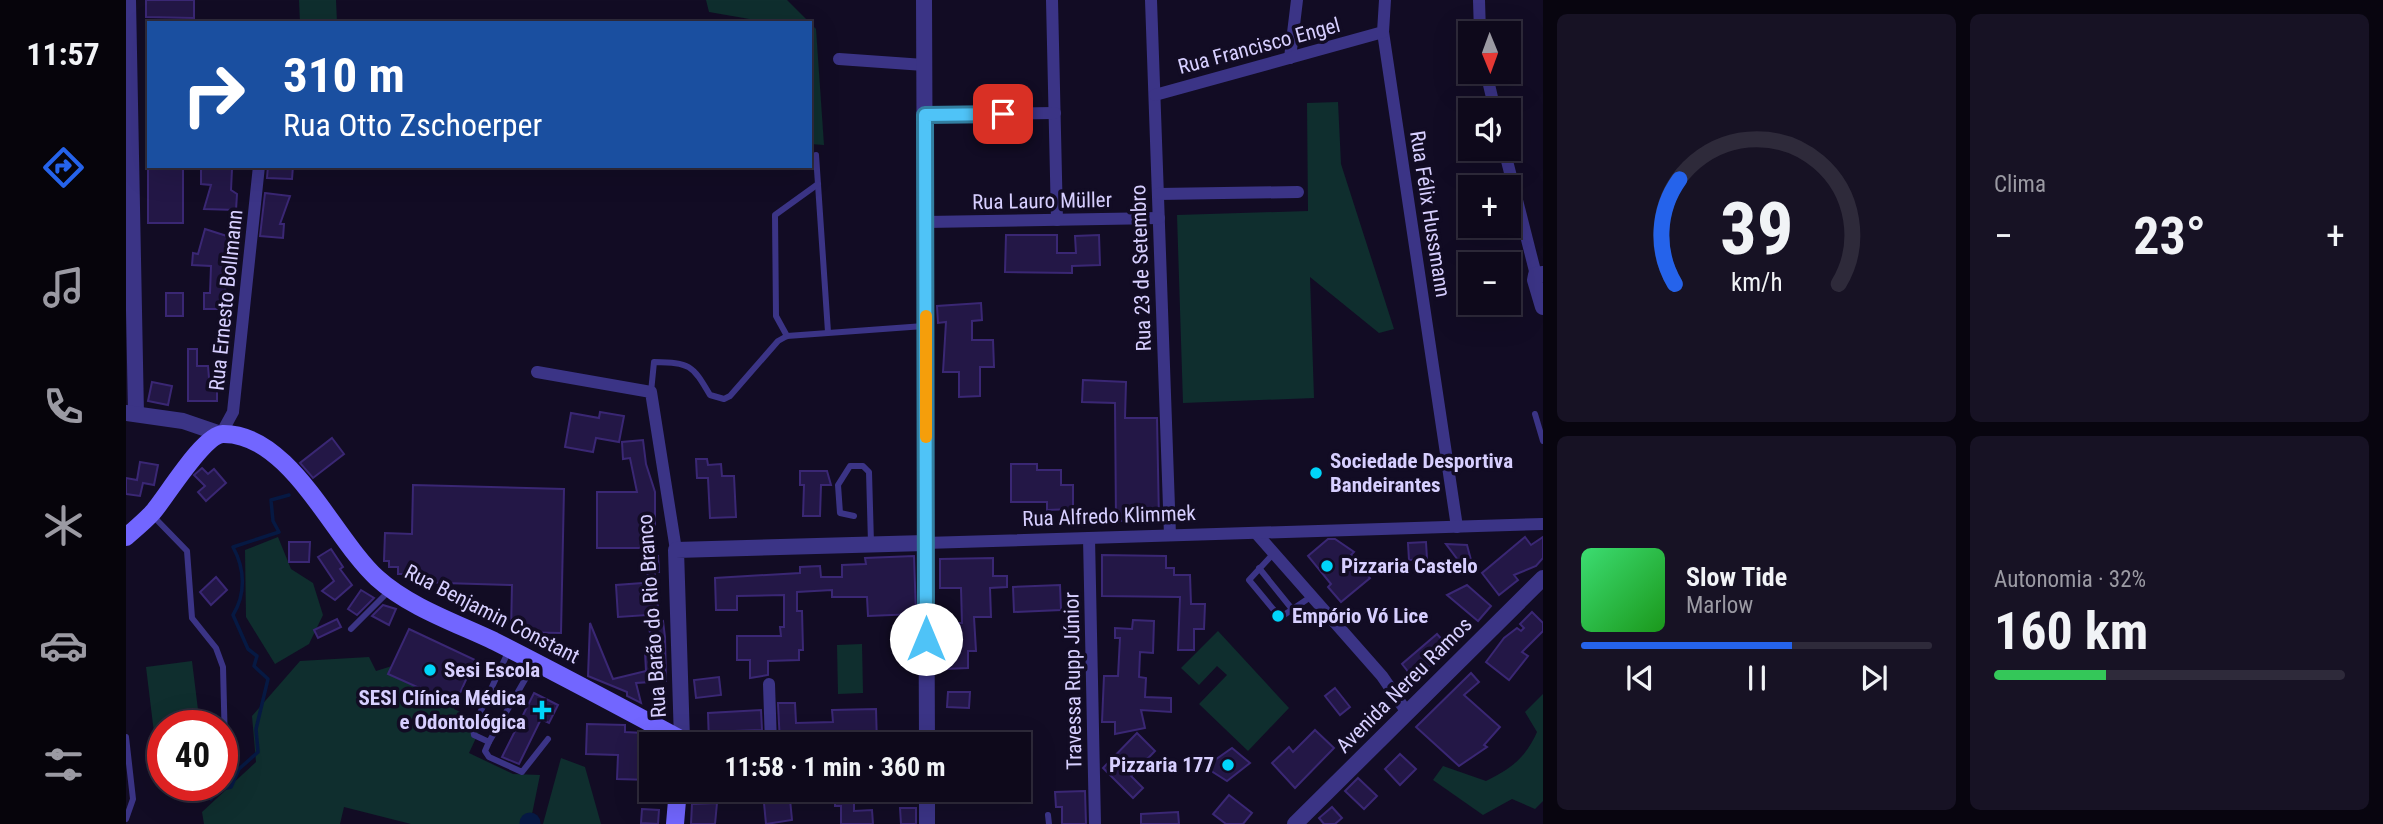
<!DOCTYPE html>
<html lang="pt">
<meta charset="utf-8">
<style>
:root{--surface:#0e091b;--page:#171224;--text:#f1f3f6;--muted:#9b9aa3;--line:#2e2a3a;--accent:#2563eb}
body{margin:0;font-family:"Roboto Condensed",sans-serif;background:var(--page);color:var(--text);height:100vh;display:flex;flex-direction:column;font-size:26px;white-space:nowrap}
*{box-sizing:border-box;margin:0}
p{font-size:23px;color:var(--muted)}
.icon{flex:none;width:38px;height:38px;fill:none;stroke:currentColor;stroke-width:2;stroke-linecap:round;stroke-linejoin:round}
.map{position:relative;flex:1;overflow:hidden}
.side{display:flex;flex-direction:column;gap:14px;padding:14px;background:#08050f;width:840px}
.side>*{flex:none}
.guide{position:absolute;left:21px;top:21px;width:665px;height:147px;border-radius:0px;box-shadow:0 7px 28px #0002,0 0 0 2px var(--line);background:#1a4fa0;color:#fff;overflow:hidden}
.needle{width:46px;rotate:179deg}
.tools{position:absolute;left:1332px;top:21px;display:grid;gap:14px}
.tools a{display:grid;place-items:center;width:63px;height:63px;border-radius:0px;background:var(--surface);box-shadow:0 7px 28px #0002,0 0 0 2px var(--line);font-size:35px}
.speed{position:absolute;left:21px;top:710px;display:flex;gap:14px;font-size:35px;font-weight:700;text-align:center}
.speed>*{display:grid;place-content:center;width:91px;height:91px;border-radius:50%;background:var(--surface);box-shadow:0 7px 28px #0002,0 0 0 2px var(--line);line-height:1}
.speed .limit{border:10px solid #d22;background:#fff;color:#111}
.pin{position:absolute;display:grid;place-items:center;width:60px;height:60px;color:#fff;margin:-30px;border-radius:14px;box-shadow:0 4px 10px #0006}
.me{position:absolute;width:77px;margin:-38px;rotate:0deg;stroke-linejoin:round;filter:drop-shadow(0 0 5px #0008)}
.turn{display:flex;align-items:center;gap:24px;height:147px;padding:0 21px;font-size:32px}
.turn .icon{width:91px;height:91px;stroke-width:2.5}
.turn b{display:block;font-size:49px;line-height:60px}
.big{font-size:52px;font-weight:700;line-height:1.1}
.side .card{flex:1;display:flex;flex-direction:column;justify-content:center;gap:10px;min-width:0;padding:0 24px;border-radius:10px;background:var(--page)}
.side .dial{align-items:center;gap:0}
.dial svg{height:182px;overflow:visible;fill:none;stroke:var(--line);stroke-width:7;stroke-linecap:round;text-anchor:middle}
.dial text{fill:var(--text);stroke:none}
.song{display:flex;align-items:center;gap:21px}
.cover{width:84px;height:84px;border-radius:10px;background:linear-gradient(135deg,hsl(140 70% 55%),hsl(120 70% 35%))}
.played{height:7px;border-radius:4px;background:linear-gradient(90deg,var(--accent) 60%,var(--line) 60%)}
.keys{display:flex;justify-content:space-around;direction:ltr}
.heat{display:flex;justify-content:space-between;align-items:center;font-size:38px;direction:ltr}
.charge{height:10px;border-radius:5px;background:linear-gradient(90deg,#34c759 32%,var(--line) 0)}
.side .tiles{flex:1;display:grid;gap:14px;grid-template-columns:repeat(2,1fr)}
.trip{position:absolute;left:513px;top:732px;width:392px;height:70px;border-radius:0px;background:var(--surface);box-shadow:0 7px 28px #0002,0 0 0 2px var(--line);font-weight:700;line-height:70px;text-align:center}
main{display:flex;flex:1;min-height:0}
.dock{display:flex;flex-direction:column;width:126px;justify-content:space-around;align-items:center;background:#06040b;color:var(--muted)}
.dock .icon{width:49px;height:49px}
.dock .on{color:var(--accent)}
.dock b{font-size:32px;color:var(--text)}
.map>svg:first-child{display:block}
</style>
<main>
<nav class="dock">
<b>11:57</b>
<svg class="icon on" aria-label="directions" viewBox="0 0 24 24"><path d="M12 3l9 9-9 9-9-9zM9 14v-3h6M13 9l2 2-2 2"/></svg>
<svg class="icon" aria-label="music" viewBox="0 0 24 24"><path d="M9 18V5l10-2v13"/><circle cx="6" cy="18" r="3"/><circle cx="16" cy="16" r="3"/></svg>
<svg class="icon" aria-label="phone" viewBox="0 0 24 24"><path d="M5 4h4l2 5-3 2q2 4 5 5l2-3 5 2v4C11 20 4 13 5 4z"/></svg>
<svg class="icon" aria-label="climate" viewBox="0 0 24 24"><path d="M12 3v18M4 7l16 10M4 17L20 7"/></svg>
<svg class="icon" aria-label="car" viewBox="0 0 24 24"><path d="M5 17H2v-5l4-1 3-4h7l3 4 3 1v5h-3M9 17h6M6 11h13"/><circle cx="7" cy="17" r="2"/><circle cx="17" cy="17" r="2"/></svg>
<svg class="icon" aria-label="filters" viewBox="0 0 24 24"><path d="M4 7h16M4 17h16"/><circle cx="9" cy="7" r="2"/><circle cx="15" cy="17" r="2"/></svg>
</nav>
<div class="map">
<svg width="1417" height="824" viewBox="0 0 1417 824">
<rect width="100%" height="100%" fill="#120c24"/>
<g fill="#0f2e2e">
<path d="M173,0H210L211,23H174Z"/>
<path d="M580,0H661L684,23H647L583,12Z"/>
<path d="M684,23L690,29L698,145L684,144Z"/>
<path d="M1212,102L1215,164L1268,329L1253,333L1184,277L1188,398L1057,403L1051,215L1182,211L1181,103Z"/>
<path d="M152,537L165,569L187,583L197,615L183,644L149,664L120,617L119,550Z"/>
<path d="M1092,631L1163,708L1122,751L1073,704L1101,675L1091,666L1073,685L1055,668Z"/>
<path d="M736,644L737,693L712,694L711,645Z"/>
<path d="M243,657L250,671L266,666L329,704L328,709L357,723L343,753L387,774L414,775L404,824H285L218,807L214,824H78L76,812L130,762L126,716L174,661Z"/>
<path d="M66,661L74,726H37V740L29,741L20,667Z"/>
<path d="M1417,694V801L1409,809L1386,799L1357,815L1307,780L1317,766L1360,781C1385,769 1400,757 1411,732L1399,712Z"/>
<path d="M435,758L459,767L475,824H417Z"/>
</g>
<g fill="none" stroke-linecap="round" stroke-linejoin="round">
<path stroke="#061943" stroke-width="3.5" d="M85,799L92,790L105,787L113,769L132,752L130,729L142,679L128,666L131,656L122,649L107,615C120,594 119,569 107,547L153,532L147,521L145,500L163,495"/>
<path stroke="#061943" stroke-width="21" d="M404,823V824"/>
</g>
<g fill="#231746" stroke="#3a2774" stroke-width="2">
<path d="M20,0H68V18L20,17Z"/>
<path d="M142,166H167L166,179L141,178Z"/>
<path d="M75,168L106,169L105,190L111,194L110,210L78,209L85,185L75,184Z"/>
<rect x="22" y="169" width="35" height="54"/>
<path d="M139,193L164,196L154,224H158L157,238L134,236Z"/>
<path d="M79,229L107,238L103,250L100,249L99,309H78V293H84L85,266L66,265L67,253L72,254Z"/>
<path d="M880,235H931V253H950L949,236L973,235L974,265L946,266V273L879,272Z"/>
<rect x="40" y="293" width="17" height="23"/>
<path d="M855,303L856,320L846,321V340H867L868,367H854V396L833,397V372H817L820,322L812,323L811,306Z"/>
<path d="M62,349H71V366H82L83,378H91V401H62Z"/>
<path d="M957,380L1000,382L999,418H1031L1033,520L990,521L989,403L956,402Z"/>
<path d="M26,382L46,386L42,405L22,401Z"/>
<path d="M474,412L498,416L493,442L470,438L467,452L439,447L445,413L473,418Z"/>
<path d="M206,438L218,454L187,478L174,463Z"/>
<path d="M517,440L520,464L529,492V556H532L533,572H529V578H522L519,548H471V492H511L504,458L497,459L496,442Z"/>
<path d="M570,459H581L582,465L595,464L596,476H608L610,517L584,518L582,478H571Z"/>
<path d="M14,462L32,465L28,485L17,483L14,496L0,494V478L11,480Z"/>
<path d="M885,464H911V470H935V485H947V509L921,510V502H885Z"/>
<path d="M76,468L82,474L88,469L100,483L80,501L72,492L79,486L68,475Z"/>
<path d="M674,471H701L705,485H695L694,516H677L678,485H674Z"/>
<path d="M287,485L438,489L435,633L385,632L386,585L285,582V574H272V567H263V561H258L259,533L286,534Z"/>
<path d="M1399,537L1405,545L1417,537V558L1410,566L1388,575L1392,580L1373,595L1356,573Z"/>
<path d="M1202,539H1209L1228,552L1225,555L1244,578L1215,602L1202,587L1205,584L1182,556Z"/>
<path d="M163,542H184L183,562H163Z"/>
<path d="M1300,542L1301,559L1283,560L1282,543Z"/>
<path d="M1320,544L1341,545L1345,560H1332Z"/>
<path d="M205,549L217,567L214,569L226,585L209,600L196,591L208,581L192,557Z"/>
<path d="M976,555L1040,556V568H1048V575H1064L1065,604H1079L1078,629H1068V650H1052L1054,597L976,596Z"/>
<path d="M788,556L790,614L742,616L741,597H706V590L671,592V611H676L677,650H673V660L642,661V675L624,678V660H611V636H655L654,627H658V595L611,596V610H590L589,578L674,573V567L694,566L695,577H716V565L740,564L739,558Z"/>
<path d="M867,558V576H881V587L864,588L865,617H848L850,651H842V668L818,669V653L826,652L824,623H836L835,588H814V559Z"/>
<path d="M90,577L101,590L85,605L74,592Z"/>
<path d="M530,582L533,622L537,621L539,637L540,681L510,683L515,703L501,696V692L462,676L464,623L487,679L520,671L519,652L527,651L521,615L492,617L490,585Z"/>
<path d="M934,585L935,610L888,612L887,587Z"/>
<path d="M1341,585L1365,606L1352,621L1321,595Z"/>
<path d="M235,590L248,598L231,615L222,609Z"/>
<path d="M257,605L270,609L263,625L246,616Z"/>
<path d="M1406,612L1417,623V631L1396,652L1402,656L1383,680L1360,662L1378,638L1391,628L1395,631L1398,628L1394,624Z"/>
<path d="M211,619L215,627L192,638L188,630Z"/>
<path d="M1007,620L1028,621L1027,653L1014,652L1013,677L1020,678L1019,697L1045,698V712L1015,710L1019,728L989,734V722H976L978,676H992L994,638H989V628L1006,629Z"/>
<path d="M283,629L349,660L329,704L262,674Z"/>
<path d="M1311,634L1324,649L1288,679L1276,664Z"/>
<path d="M1345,673L1353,682L1338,695L1374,727L1358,745L1361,747L1333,766L1290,727Z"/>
<path d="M593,677L595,695L570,698L568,680Z"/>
<path d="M1209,688L1224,707L1214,715L1199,696Z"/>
<path d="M822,692H844L843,708L821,707Z"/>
<path d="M408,693L432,705L423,723L415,719L393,764L376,757Z"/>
<path d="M652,703H669L670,723L707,722L706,710L750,709L751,744H654Z"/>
<path d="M635,710L636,730L608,731L609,744H583L582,713Z"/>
<path d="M461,724L499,725V732L518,733L519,736H524L525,780L491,779L492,755L460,754Z"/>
<path d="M1189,730L1208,748L1169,788L1146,763L1163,747L1167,752Z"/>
<path d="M1011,733L1029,751L1005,776L1017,788L1007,798L977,768Z"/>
<path d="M1106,748L1124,763L1101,781L1079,767Z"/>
<path d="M1274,754L1290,769L1274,785L1259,769Z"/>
<path d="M1232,778L1251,796L1238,809L1219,791Z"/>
<path d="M652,789H663L666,820L640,824L638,803L653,802Z"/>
<path d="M959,791L960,824H936V807H930L929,792Z"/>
<path d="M709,795H728V811L746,810L747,824H715V806H709Z"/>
<path d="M1103,795L1126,813L1117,824H1100L1087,814Z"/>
<path d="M591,803L589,824H565L566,804Z"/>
<path d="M1206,807L1216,818L1209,824H1198L1193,818Z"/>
<path d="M774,808H790V824H775Z"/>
<path d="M516,809L533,810L532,824L515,823Z"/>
<path d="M1052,812L1053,824H1015V814Z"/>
</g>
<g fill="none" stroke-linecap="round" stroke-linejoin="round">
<g stroke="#3b3486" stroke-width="6">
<path d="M690,155L702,332"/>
<path d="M661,336L650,316L649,215L692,184"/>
<path d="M525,392L528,362C564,363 566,364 584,395L598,399L604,396L652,341L661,336L798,326"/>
<path d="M1409,414L1417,441"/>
<path d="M27,516L61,551L66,618L90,648L97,667L99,745"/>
<path d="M728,516L714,513L712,485L724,466H737L743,472L745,543"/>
<path d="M1148,553L1123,580L1152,615H1158L1186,596"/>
<path d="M1133,568L1166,609"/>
<path d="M225,629L263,591"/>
<path d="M383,650L347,728L348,735L363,742L408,664"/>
<path d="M0,737L7,799L0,819"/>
<path d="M363,742L359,751L363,757L396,772L422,739"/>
<path d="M922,815L923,824"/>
</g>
<g stroke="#3b3486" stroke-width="12">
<path d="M926,0L931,220"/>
<path d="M1025,0L1044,535"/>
<path d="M1353,0L1354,33"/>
<path d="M1257,32L1331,527"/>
<path d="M1164,58L1171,0"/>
<path d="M713,59L798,65"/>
<path d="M1360,72L1369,110"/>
<path d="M1029,95L1257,32L1259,0"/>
<path d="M799,115L929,113"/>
<path d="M1378,149L1410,275"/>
<path d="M1032,194L1172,192"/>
<path d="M800,222L1033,218"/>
<path d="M411,372L525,392L550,550"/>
<path d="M95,434L107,412L133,166"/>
<path d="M1130,533L1256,676L1280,711"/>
<path d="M963,538L969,824"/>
<path d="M799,543L1417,524"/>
<path d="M643,684L645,744"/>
<path d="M551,795L632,794L641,789"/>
</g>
<g stroke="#3b3486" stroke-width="16">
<path d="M2,0L10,414"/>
<path d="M798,0L801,744"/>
<path d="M1417,274L1410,275L1409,280L1417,307"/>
<path d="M0,413L57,421L95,434"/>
<path d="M556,740L550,550L799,543"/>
<path d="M801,789V824"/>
<path d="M1169,824L1417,578"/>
</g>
<g stroke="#7266ff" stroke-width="18">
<path d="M0,537C9,529 19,521 27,512C41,496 77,435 97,434C164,433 207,538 251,578C283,607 330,623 368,641C431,673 493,706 556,740L555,744"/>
<path d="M549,824L552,789"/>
</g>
</g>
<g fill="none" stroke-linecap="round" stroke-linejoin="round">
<defs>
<path id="route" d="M800,639L799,115L877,114"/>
</defs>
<use href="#route" stroke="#337fa1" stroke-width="18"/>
<use href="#route" stroke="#4fc3f7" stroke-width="12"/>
<path stroke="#f59e0b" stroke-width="12" d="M800,437V316"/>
</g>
<g fill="#00d5fa" stroke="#120c24" stroke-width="2.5">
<circle cx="1190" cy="473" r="7"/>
<circle cx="1201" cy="566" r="7"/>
<circle cx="1152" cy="616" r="7"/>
<circle cx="304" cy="670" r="7"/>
<path d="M412.5 699.5h7v7h7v7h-7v7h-7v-7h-7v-7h7z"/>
<circle cx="1102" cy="765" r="7"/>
</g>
<g text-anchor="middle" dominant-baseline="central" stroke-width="7" stroke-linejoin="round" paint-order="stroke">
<g font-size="21" fill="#d7cfff" stroke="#120c24">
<text transform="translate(1133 46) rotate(-15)">Rua Francisco Engel</text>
<text transform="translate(916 201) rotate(-1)">Rua Lauro Müller</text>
<text transform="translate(1304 214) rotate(81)">Rua Félix Hussmann</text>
<text transform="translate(1015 268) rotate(-92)">Rua 23 de Setembro</text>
<text transform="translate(100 300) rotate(-84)">Rua Ernesto Bollmann</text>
<text transform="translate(983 516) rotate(-2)">Rua Alfredo Klimmek</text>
<text transform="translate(366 614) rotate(27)">Rua Benjamin Constant</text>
<text transform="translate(526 616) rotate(-94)">Rua Barão do Rio Branco</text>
<text transform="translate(947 681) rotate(-91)">Travessa Rupp Júnior</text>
<text transform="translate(1278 685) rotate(-45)">Avenida Nereu Ramos</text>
</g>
<g font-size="21" font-weight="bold" fill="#d7cfff" stroke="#120c24" text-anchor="start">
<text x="1204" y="461">Sociedade Desportiva<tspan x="1204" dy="24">Bandeirantes</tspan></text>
<text x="1215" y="566">Pizzaria Castelo</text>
<text x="1166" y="616">Empório Vó Lice</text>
<text x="318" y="670">Sesi Escola</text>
<text x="400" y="698" text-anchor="end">SESI Clínica Médica<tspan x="400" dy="24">e Odontológica</tspan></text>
<text x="1088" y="765" text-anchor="end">Pizzaria 177</text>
</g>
</g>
</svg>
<div class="tools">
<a><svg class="needle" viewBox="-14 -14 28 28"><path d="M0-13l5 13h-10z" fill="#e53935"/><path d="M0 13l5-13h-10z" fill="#9b9aa3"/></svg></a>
<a><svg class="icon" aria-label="sound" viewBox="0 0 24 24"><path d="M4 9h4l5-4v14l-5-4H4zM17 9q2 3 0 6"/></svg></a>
<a>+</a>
<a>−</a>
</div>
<div class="speed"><div class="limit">40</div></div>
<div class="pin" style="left:877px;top:114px;background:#d93025"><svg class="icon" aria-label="arrive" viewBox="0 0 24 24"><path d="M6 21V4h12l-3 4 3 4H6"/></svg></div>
<svg class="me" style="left:800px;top:639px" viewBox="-20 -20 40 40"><circle r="19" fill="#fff"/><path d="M0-13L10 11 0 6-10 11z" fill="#4fc3f7"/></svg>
<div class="trip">11:58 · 1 min · 360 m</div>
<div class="guide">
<div class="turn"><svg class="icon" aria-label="right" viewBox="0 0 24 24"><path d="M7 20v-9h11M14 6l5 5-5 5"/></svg><div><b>310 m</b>Rua Otto Zschoerper</div></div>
</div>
</div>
<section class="side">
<div class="tiles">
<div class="card dial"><svg viewBox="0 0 100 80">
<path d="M14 69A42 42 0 1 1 86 69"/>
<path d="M14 69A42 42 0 0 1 16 23" stroke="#2563eb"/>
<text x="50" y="56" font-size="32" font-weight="700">39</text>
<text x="50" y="72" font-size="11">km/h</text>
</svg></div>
<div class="card"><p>Clima</p>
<div class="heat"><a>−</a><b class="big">23°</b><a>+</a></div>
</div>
<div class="card">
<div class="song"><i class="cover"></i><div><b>Slow Tide</b><p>Marlow</p></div></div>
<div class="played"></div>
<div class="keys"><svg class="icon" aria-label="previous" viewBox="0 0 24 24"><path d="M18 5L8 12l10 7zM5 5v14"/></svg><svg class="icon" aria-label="pause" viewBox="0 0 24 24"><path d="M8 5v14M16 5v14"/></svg><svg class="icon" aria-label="next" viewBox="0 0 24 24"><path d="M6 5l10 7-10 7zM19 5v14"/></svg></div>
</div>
<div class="card"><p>Autonomia · 32%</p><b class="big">160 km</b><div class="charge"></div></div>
</div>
</section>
</main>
